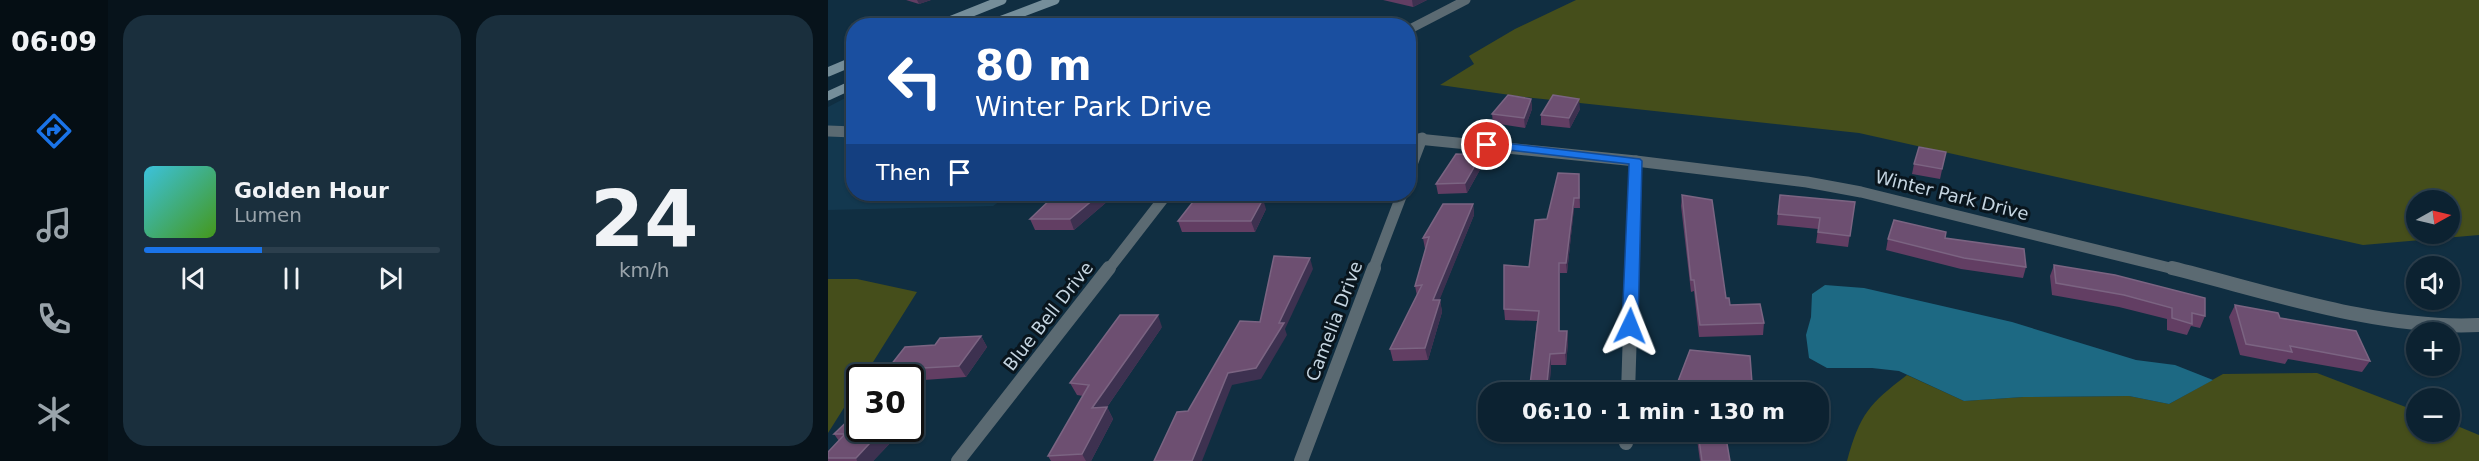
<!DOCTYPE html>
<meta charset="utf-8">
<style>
:root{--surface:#0c2231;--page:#1a2f3d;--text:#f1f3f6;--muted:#9aa4ab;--line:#2c3f4d;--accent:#1a73e8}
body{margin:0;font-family:"DejaVu Sans",sans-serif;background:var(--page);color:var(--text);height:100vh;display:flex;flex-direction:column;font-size:22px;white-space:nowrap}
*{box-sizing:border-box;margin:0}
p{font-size:20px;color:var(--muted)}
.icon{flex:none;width:33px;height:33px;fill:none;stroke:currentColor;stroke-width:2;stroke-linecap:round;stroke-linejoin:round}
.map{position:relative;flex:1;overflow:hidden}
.details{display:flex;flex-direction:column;gap:15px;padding:15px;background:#07131b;width:720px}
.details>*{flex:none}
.top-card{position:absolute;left:18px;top:18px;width:570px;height:183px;border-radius:24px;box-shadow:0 2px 4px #0004,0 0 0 2px var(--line);background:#1a4fa0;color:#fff;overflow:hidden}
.needle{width:39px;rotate:82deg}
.controls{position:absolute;left:1578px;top:190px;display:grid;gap:12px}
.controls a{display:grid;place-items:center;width:54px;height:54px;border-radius:50%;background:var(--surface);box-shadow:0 2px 4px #0004,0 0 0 2px var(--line);font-size:30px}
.speed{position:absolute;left:18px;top:364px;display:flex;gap:12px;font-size:30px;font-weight:700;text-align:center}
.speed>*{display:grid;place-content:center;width:78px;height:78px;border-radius:50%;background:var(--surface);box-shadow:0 2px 4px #0004,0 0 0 2px var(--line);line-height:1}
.speed .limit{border:3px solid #111;border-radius:9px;background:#fff;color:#111}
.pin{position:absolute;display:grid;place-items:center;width:51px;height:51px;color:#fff;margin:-26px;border:3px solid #fff;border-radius:50%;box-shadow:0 2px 6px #0007}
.me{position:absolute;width:66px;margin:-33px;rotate:2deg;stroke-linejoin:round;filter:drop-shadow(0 0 4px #0008)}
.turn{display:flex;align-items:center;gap:21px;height:126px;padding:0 30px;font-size:27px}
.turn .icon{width:78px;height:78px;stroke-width:2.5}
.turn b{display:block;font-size:42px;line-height:51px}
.then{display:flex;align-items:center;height:57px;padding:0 30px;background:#0003;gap:12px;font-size:22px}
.details .tile{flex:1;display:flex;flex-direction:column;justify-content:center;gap:9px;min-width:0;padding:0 21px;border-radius:24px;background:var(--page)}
.details .dial{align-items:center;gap:0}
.dial b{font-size:78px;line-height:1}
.song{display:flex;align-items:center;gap:18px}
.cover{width:72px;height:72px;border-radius:9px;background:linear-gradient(135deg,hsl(190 70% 55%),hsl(100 70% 35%))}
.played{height:6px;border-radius:3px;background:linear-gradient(90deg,var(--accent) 40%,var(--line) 40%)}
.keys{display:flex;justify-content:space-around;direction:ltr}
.details .tiles{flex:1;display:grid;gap:15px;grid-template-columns:repeat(2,1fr)}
.trip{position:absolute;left:650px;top:382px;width:351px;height:60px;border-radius:24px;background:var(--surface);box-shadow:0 2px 4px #0004,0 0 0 2px var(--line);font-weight:700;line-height:60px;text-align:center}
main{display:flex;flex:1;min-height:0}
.menu{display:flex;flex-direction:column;width:108px;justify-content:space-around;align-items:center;background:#050e14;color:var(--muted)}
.menu .icon{width:42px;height:42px}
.menu .active{color:var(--accent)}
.menu b{font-size:27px;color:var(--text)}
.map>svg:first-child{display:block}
</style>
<main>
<nav class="menu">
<b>06:09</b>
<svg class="icon active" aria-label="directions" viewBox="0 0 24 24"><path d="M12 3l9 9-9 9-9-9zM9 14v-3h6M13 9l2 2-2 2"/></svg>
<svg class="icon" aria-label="music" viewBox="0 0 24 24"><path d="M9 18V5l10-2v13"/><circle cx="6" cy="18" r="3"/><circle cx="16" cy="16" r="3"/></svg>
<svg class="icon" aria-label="phone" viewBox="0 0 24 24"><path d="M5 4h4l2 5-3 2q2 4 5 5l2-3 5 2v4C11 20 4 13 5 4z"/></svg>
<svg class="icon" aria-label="climate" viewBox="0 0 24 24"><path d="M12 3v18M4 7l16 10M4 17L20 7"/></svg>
</nav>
<section class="details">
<div class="tiles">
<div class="tile">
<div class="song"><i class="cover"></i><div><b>Golden Hour</b><p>Lumen</p></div></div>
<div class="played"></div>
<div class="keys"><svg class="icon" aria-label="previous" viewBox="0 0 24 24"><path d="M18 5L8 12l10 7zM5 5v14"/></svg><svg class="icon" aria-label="pause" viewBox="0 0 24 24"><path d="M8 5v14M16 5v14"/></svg><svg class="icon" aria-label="next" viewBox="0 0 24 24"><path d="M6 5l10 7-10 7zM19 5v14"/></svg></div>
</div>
<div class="tile dial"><b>24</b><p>km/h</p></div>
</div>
</section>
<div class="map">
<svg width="1651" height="461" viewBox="0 0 1651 461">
<rect width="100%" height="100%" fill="#102e41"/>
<g fill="#13384f">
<path d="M25,94V127H0V107Z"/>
<path d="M0,136L25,137L26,194H182L165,206L0,210Z"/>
</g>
<g fill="#454e1b" fill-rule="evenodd">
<path d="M748,0H1651V235L1535,245L1031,133L696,97L612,85L646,64L641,56L687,29ZM1588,201H1622V234H1588Z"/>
<path d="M0,279H29L89,292L35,378H32L31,384L0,433Z"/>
<path d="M1489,373L1588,411V432H1622V423L1651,435V461H1019C1032,414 1041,404 1079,375L1136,401L1195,397L1301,396L1341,404L1395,374Z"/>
</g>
<path fill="#1d6983" d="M997,285L1036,288L1184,322L1308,360L1347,365L1385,380L1341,404L1301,396L1195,397L1136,401L1071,371L1044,368H999L981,358L978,335L983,317L984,294Z"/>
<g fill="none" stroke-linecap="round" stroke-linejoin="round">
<path stroke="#5b6a72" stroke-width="9" d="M580,30L638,0"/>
<g stroke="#5b6a72" stroke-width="11">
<path d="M580,175L594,138"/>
<path d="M280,270L339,194"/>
<path d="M545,270L574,194"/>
<path d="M804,270L808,161"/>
</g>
<g stroke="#5b6a72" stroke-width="14">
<path d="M800,393L804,268"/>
<path d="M798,443L799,432"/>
<path d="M130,461L281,268"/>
<path d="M473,461L546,268"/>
</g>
<g stroke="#5b6a72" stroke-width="11">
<path d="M0,131L26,132"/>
<path d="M580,138L808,161L979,182L1033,192L1350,270"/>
</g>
<path stroke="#5b6a72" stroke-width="14" d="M1344,268C1441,292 1551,330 1651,325"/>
<g stroke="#758e9a" stroke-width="9">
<path d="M109,26L174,0"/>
<path d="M158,26L227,0"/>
<path d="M0,72L26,61"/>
<path d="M0,96L26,84"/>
</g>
</g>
<g fill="#623e63">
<path d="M78,0H103L91,4Z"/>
<path d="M555,0H599L585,7Z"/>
<path d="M703,99L704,109L697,128L665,123L664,114Z"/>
<path d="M752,109L742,128L713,125V115Z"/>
<path d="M1118,152L1112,179L1084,174L1086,164Z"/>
<path d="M653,155L654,166L639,193L610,194L608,184Z"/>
<path d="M751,174L752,208H746L739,273H732V331H739L740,342L738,365H723L721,393H701L709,321L677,320L676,309L701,267L719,219Z"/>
<path d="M288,194L246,230H207L202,219Z"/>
<path d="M854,195L898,298L902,305L936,323L935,335L871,337L866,291L863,292L853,206Z"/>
<path d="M1027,202L1020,247L988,243L990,229L949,225L950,214Z"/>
<path d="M645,204L646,215L611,300H612L614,312L600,360L565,361L562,349L589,296L587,286L598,249H597L595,238Z"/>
<path d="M438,209L427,232H354L350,221Z"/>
<path d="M1117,238L1198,267L1195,278L1133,269L1058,250L1060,239Z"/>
<path d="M1226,265L1377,316L1372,328L1363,326L1359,335L1339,330V319L1291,307L1224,295L1222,276Z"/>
<path d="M1407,305L1452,318L1542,361L1534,372L1460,359L1457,364L1412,355L1401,317Z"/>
<path d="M334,327L279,407L285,419L263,461H223L220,456L255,396L249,395L242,383Z"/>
<path d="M153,336L159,347L138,377L82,381V378H64L59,370L107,345Z"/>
<path d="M924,383L923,393H849V384Z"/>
<path d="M32,429H82L74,438H67L45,461H0V452L11,441L6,434Z"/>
<path d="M700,432H724V438L701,439Z"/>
<path d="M868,432H897L902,461H872Z"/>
</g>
<g fill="#3d3150">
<path d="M89,0H103L91,4Z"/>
<path d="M584,0H599L585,7Z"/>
<path d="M583,80L585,89L580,95V83Z"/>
<path d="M703,99L704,109L697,128L696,118Z"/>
<path d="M751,99L752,109L742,128L741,118Z"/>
<path d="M653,155L654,166L639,193L637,183Z"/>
<path d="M272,194H288L246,230L242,219Z"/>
<path d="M746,198V208L739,273L738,263Z"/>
<path d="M435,199L438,209L427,232L423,221Z"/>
<path d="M645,204L646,215L607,311L605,300Z"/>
<path d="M482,258L485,269L457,329L459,335L433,379L404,385L374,461H364L400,373L451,323Z"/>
<path d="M731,263L732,273V342L731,331Z"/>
<path d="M612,300L614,312L600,360L597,348Z"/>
<path d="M330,315L334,327L279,407L285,419L263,461H258L254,454L264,408Z"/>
<path d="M739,331L740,342L738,365L737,353Z"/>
<path d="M153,336L159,347L138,377L131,366Z"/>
<path d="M722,354L723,365L721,393H718Z"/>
<path d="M89,401L97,413L82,429V408Z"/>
<path d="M55,429H60L67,438L45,461H29L28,458Z"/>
<path d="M68,429H82L74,438Z"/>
</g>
<g fill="#6d4f71" stroke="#7b6482" stroke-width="1.5">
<path d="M680,95L703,99L696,118L664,114Z"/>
<path d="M725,95L751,99L741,118L713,115Z"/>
<path d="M1091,147L1118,152L1114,169L1086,164Z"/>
<path d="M628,154L653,155L637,183L608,184Z"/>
<path d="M730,173L751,174V198H746L738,263H731V331H739L737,353L722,354L718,393H701L711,311L676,309V265L701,267L707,220L719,219Z"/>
<path d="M228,194H272L242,219H202Z"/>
<path d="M854,195L884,200L898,298H901L902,305L932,304L936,323L872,325L866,280H863Z"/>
<path d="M952,195L1027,202L1022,236L990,232L992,218L950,214Z"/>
<path d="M368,198L435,199L423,221H350Z"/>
<path d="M615,204H645L605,300H612L597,348L562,349L594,285L587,286L601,237L595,238Z"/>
<path d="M1066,220L1118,232L1117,238L1196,249L1198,267L1136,258L1060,239Z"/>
<path d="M446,256L482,258L451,323H456L428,368L400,373L364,461H326L349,412L360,411L412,321L432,322Z"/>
<path d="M1226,265L1287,275L1377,298V316L1364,313V324L1344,318V308L1296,295L1228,283Z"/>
<path d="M1407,305L1450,313L1452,318L1528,331L1542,361L1462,346L1464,352L1418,344Z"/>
<path d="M292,315H330L264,408L279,407L254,454L220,456L261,385L242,383Z"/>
<path d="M153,336L131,366L59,370L77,347L107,345L112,338Z"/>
<path d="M862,350L922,356L924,383L849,384Z"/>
<path d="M82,401H89L82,408Z"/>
<path d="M32,409V429H55L28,458H0V452L17,434H6Z"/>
<path d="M870,432H897L902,461H874Z"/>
</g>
<path fill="#1a73e8" stroke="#114b97" stroke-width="1.5" d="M659,141L812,159L814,161L810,326L808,330H797L794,326L801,164L655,147L653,145Z"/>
<g text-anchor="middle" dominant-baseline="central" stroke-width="6" stroke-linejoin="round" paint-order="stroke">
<g font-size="18" fill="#c5d5e1" stroke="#09151d">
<text transform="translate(1124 195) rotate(14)">Winter Park Drive</text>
<text transform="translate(220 316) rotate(-52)">Blue Bell Drive</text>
<text transform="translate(506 321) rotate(-69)">Camelia Drive</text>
</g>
</g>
</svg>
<div class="controls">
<a><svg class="needle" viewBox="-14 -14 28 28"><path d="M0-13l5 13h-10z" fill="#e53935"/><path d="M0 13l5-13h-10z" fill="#9aa4ab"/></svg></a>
<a><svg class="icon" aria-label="sound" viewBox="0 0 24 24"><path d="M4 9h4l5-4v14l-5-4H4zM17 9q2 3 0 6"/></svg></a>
<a>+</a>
<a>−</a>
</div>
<div class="speed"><div class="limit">30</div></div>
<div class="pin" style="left:659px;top:145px;background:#d93025"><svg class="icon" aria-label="arrive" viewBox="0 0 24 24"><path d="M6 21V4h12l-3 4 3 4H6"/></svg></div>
<svg class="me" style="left:802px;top:326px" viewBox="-20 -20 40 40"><path d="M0-17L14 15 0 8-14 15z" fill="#1a73e8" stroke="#fff" stroke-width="4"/></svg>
<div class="trip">06:10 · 1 min · 130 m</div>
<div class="top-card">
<div class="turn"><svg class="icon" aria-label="left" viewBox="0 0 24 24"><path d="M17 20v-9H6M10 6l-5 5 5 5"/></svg><div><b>80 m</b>Winter Park Drive</div></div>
<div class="then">Then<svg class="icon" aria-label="arrive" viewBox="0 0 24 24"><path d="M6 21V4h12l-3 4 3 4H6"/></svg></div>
</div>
</div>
</main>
